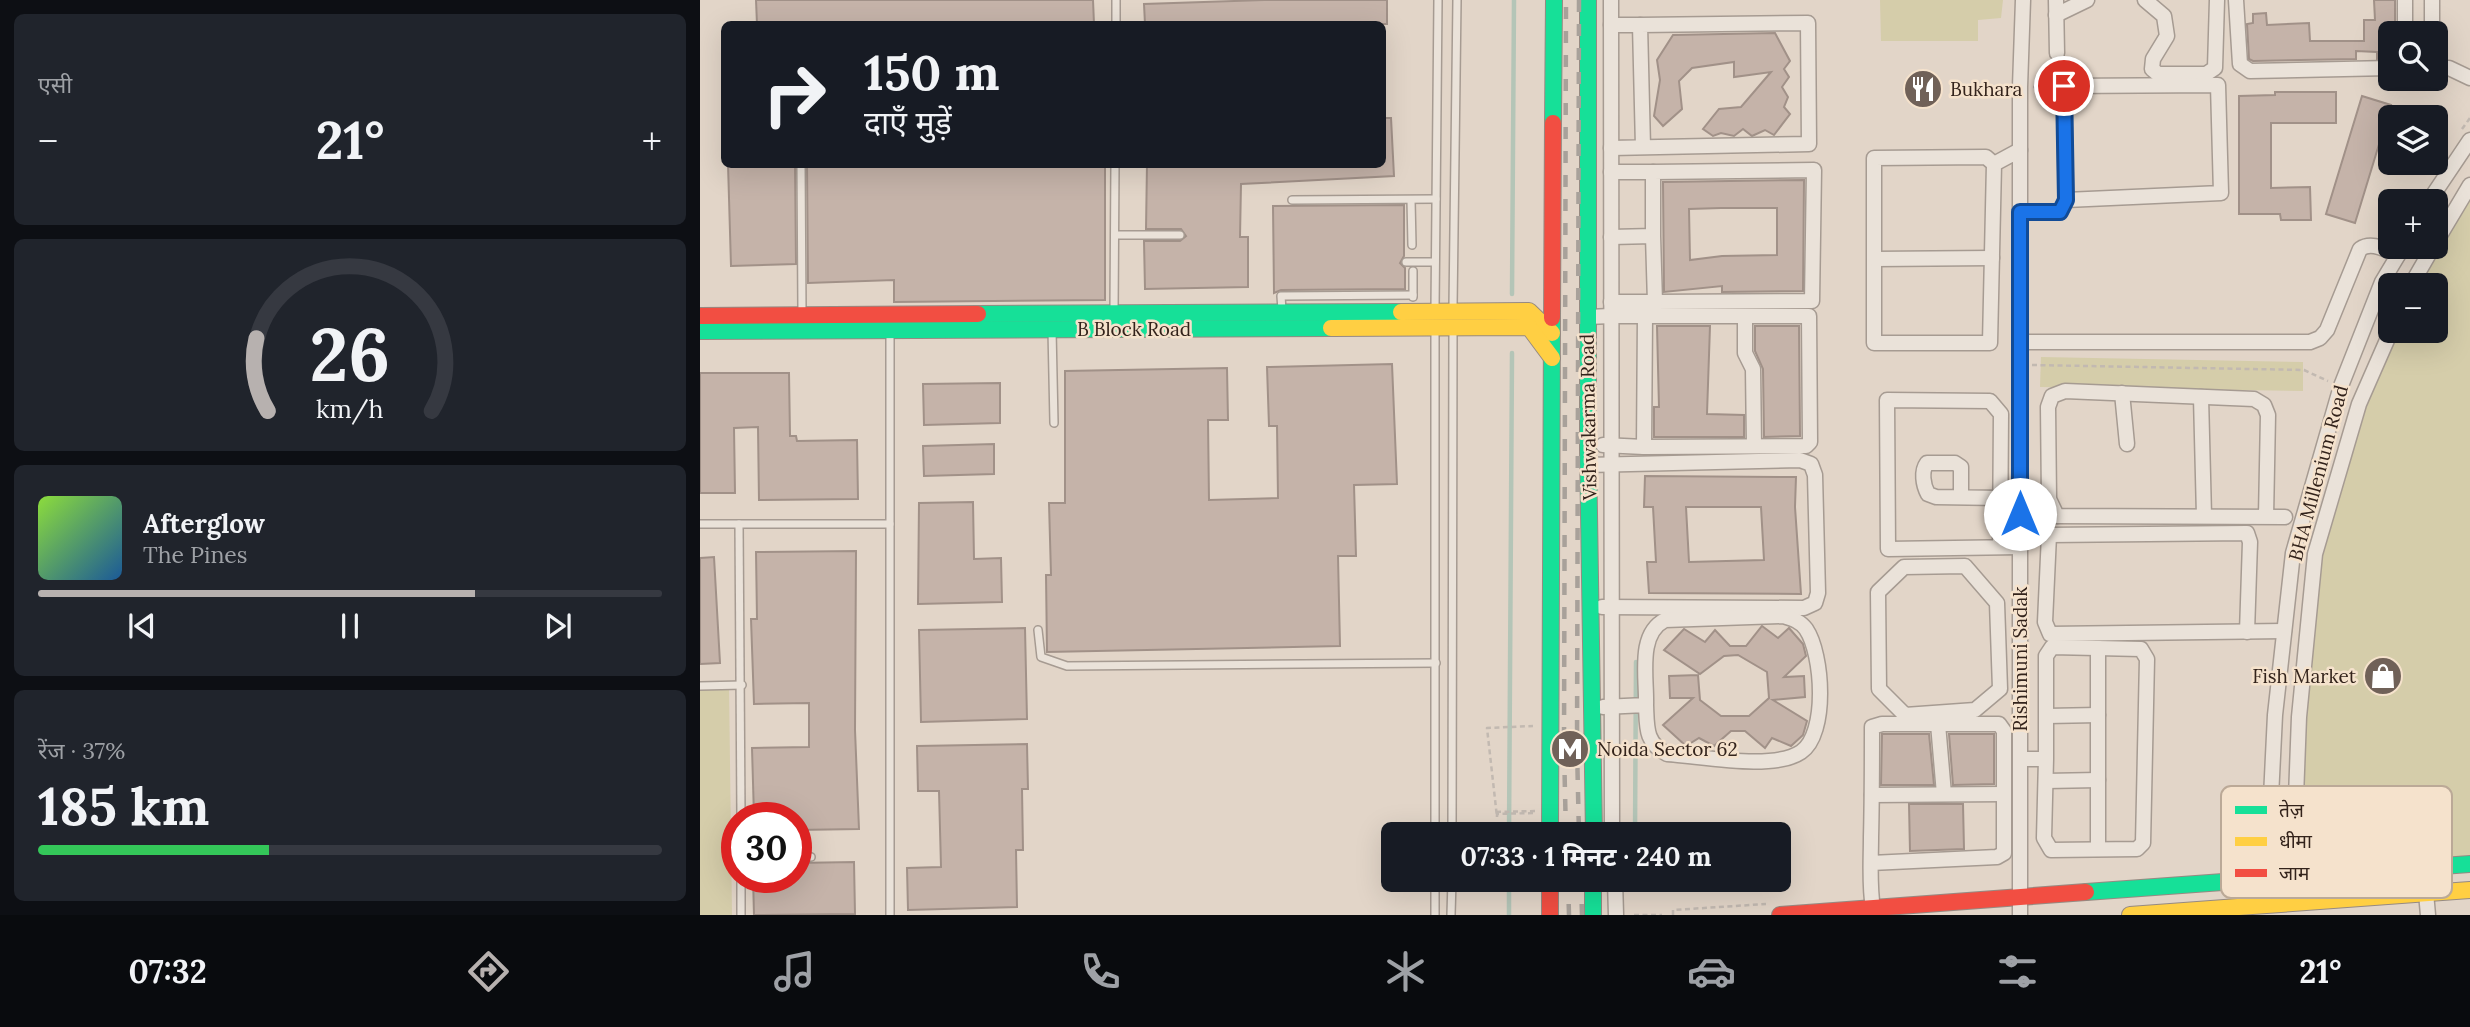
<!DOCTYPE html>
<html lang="hi">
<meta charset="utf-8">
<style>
:root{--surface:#171b24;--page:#20242c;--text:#f1f3f6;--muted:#9ea1a6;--line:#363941;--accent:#b7b1af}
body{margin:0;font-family:Lora,"Noto Sans Devanagari",serif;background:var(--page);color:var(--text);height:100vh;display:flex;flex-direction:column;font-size:26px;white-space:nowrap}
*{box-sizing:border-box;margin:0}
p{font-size:23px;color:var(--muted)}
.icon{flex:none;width:38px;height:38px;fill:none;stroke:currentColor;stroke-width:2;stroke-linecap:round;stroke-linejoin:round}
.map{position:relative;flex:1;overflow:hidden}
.drawer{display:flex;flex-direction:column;gap:14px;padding:14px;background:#0d0f14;width:700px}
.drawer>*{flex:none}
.banner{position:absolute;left:21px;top:21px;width:665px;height:147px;border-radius:10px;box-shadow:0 7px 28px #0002;background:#171b24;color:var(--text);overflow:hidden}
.buttons{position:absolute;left:1678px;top:21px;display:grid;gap:14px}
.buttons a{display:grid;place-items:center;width:70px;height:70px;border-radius:10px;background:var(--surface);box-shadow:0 7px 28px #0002;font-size:35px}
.speed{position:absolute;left:21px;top:802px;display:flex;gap:14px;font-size:35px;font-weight:700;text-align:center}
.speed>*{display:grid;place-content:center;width:91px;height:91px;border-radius:50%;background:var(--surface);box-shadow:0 7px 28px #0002;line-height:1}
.speed .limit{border:10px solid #d22;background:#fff;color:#111}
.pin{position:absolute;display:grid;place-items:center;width:60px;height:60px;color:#fff;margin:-30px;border:4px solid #fff;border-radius:50%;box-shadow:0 2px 7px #0007}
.me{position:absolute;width:77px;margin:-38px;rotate:0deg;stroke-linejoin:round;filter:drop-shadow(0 0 5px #0008)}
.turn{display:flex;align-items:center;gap:24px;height:147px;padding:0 28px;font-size:32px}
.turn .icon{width:91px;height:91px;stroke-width:2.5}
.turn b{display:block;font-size:49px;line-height:60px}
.big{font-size:52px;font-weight:700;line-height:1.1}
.drawer .widget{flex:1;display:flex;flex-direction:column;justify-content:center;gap:10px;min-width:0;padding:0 24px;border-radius:10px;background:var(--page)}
.drawer .dial{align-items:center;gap:0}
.dial svg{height:182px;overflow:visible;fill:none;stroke:var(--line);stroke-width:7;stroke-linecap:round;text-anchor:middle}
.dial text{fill:var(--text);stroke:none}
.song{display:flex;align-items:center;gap:21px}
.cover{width:84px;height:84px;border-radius:10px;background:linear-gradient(135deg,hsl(90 70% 55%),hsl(210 70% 35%))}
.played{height:7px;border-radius:4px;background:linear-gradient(90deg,var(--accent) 70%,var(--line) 70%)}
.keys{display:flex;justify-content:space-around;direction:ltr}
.heat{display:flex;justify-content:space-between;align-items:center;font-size:38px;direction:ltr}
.charge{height:10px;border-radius:5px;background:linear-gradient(90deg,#34c759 37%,var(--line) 0)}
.trip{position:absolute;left:681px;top:822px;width:410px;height:70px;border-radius:10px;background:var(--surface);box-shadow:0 7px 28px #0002;font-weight:700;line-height:70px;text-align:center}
.tab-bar{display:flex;height:112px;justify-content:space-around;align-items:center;background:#090b0e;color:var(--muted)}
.tab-bar .icon{width:49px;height:49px}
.tab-bar .selected{color:var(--accent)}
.tab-bar b{font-size:32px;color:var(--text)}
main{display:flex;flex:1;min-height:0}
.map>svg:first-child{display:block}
</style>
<main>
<section class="drawer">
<div class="widget"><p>एसी</p>
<div class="heat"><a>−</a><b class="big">21°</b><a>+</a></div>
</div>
<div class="widget dial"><svg viewBox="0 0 100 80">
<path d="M14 69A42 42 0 1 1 86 69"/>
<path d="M14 69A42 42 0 0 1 9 37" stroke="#b7b1af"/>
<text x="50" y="56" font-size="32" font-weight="700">26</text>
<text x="50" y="72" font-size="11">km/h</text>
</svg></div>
<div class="widget">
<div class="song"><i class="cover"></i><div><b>Afterglow</b><p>The Pines</p></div></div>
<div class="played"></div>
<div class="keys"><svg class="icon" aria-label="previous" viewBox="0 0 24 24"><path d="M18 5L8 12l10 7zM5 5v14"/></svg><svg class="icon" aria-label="pause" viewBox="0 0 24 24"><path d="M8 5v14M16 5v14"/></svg><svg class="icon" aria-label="next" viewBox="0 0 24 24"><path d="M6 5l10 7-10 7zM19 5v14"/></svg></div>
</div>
<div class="widget"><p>रेंज · 37%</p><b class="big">185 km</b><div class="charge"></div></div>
</section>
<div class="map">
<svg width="1770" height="915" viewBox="0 0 1770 915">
<rect width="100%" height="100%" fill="#e2d5c8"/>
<g fill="#d5cdaa">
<path d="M1180,0H1303L1301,18L1278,20V41H1181Z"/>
<path d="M1770,187V855L1593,877L1620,536L1692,331H1736V285H1713Z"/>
<path d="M1341,357L1603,362V391L1340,387Z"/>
<path d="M0,685H29L32,915H0Z"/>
</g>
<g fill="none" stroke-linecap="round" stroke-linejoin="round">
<g stroke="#b4c5b7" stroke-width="4.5">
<path d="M812,294L814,0"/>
<path d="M809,835L812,353"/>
<path d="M935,835L936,662"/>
<path d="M809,915V880"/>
</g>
</g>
<g fill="#c5b3a9" stroke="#a19188" stroke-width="2" fill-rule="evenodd">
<path d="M56,0H393L394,24H57Z"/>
<path d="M564,0H687V24H445L444,4Z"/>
<path d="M1674,0H1695V33H1690V58L1677,59V52L1656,51V59L1553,61L1549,59L1547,24L1553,23V14L1566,13L1567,25L1609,23L1610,41H1664V20H1675Z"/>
<path d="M1075,33L1090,61L1084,69L1089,77L1082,87L1088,97L1084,107L1090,114L1074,135L1065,130L1052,136L1043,129L1034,136L1021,133L1013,136L1003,129L1019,109L1041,107L1071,72L1034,77V62L992,68L979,81L982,109L963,126L954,116L960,80L957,60L973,35Z"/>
<path d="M1575,92H1636V123H1571V188L1610,187L1611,220H1581L1580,214H1539V96L1575,95Z"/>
<path d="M1662,96L1691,105L1655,223L1626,214Z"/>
<path d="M682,118H691L694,176L541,184L540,237H548V287L445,289L444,241H480L486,236L481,229H446L447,164H682Z"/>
<path d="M28,164H95L96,264L31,266Z"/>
<path d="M107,164H405V300L194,302V280L108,283Z"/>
<path d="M1104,180L1103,291L1022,292V286L964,292L963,182ZM1021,208H1077V255L1022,256L990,260L989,209Z"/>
<path d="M704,205V256L700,263L705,268V289L581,290L574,293L573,206Z"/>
<path d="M957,326H1010L1007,414L1044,415V437H954V407H959Z"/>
<path d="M1055,326H1099L1100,436L1064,437L1063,369L1055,351Z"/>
<path d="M692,364L697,484L654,485L656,556H638L640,646L347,652L346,575H351L349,503H365V371L527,368L528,420H508L509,500L578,498L577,426H569L567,367Z"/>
<path d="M0,373H89L90,436H96L97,441L157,440L158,499L59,500L58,427L34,428L35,493H0Z"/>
<path d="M300,383V423L224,425L223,384Z"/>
<path d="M294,444V474L224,476L223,446Z"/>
<path d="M945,476L1096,477L1095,507L1101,594L949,593L947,562H956L953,507H944ZM986,507H1061L1064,560L989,562Z"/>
<path d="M273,502L274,559L301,558L302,602L218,604L219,503Z"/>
<path d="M156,551L155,730L159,829L96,830V817H54L52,748L109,747V703L54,704L51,619H57L56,552Z"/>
<path d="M14,557L20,663L0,664V558Z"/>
<path d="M1062,626L1078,638L1089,628L1103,644L1106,656L1084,677L1104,676L1105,697L1073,700L1107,721L1103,735L1091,746L1072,738L1065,748L1045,731H1031L1014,746L999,738L986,746L963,725L993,698H970L969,676L998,675L1000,700L1021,716H1049L1069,698L1067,672L1038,655L1024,656L1000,674L964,650L984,629L1005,642L1015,630L1030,646H1046Z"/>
<path d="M325,628L327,719L221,722L219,630Z"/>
<path d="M1182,734H1229L1234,785H1181Z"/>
<path d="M1249,734H1294V784L1253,785Z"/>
<path d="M327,744L328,789H322L323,850H316L317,907L208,910L207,868L241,867L239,791H218L217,746Z"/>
<path d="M1209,804H1263L1264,849L1210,851Z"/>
<path d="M154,862L155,914L54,915L53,877H96V863Z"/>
</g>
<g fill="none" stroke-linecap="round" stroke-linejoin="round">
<defs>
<g id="lane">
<path d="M416,24V0"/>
<path d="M101,164L102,311"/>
<path d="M592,200L736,199"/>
<path d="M711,200L712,245"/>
<path d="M415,235H480"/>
<path d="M706,262H735"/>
<path d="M713,297V271"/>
<path d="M753,307L757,0"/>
<path d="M735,309L738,0"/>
<path d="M582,310L581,296L713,295"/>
<path d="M414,311L415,164"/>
<path d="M352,330L354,423"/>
<path d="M190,331V915"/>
<path d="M735,331V835"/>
<path d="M0,524H190"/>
<path d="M39,524L41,817"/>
<path d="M338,630L341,657L367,666L736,663"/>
<path d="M0,686L42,685"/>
<path d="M752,835L753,330"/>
<path d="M96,857H111"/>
<path d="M41,915V877"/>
<path d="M735,915V880"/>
<path d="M751,915L752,880"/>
</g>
<g id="street">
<path d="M911,0L912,835"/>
<path d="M1356,0L1357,53"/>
<path d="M1445,0L1464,16L1467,36L1453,59L1452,69L1458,74H1506L1515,68L1517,0"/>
<path d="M1536,0L1540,64L1550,71L1690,68"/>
<path d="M1705,0V33"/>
<path d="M1732,0V33"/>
<path d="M1356,15L1387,0"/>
<path d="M911,25H940"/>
<path d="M1736,68H1749L1770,78"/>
<path d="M911,148L1109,144L1108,23L940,25L943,147"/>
<path d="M1294,164L1286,157L1174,158V343H1290L1294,164L1320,150"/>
<path d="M911,172H953"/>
<path d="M1729,201L1770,140"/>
<path d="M1320,212H1360L1366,200L1521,193L1518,85L1364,86L1366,200"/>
<path d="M911,237L953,236L955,302L1112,301L1114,170L953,172V236"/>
<path d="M1736,242L1770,185"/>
<path d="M1175,259L1292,258"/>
<path d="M1711,285L1733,247"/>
<path d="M911,302H955"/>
<path d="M1045,316V353L1053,369L1054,446"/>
<path d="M887,317L911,316H1109L1110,442L1106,446L944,447L945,316"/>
<path d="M1320,342H1610L1620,338L1627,330L1660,249C1672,241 1685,250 1698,255"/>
<path d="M1422,393L1427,444"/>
<path d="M1501,397L1504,516"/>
<path d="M903,445L944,447"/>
<path d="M888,465L1100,460L1111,464L1115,475L1118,593L1115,603L1104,608L902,607"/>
<path d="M1261,497V467L1255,463H1227C1221,471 1223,485 1228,494L1236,497L1300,498"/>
<path d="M1320,514L1357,516"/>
<path d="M1566,517L1568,415L1564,405L1554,399L1365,391L1352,396L1348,407L1349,499L1357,516L1585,517"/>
<path d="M1320,534L1349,535L1345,622L1350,634L1584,631"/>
<path d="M1349,535L1547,533L1550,542L1547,632"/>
<path d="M1300,547L1301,414L1290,401L1187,400L1188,549L1320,547"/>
<path d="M1265,566L1297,603L1300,689L1275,710L1205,715L1179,689L1178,592L1204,567Z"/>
<path d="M1398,648V849"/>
<path d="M903,707L946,705C947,727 945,743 967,754C1001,756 1073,771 1101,752C1128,734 1123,654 1106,629C1100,621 1093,619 1083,616L965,620C937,634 947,678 946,705"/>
<path d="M1347,716L1398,715"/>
<path d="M1238,724L1244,794"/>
<path d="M1320,759H1346L1344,838L1351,850L1437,849L1443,843L1447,659L1441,649L1352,647L1346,656V759"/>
<path d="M1346,781L1398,780"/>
<path d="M1172,795L1304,794"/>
<path d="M1171,863L1297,857L1304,853V731L1299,724H1182L1172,727C1172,764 1172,800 1171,837C1171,860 1169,885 1173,908"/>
<path d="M1593,877L1599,717L1615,554L1659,404L1691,331"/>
<path d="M1567,879L1575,715L1593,553L1641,386L1682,282L1703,247"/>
<path d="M915,880L916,915"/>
<path d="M1726,893L1728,915"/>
<path d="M1320,915V87L1323,0"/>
</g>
<g id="fast">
<path d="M888,0V449L894,835"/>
<path d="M853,123L854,0"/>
<path d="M278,314L701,312"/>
<path d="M0,331L631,328"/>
<path d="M850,835L852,318"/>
<path d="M893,880V915"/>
<path d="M1386,892L1770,864"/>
</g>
<g id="slow">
<path d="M701,312L829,311L852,333"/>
<path d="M631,328L829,327L852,358"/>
<path d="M1430,915L1770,890"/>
</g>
<g id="jam">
<path d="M0,316L278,314"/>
<path d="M852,318L853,123"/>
<path d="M850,880V915"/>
<path d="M1080,915L1386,892"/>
</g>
</defs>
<use href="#lane" stroke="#a69b92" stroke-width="10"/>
<use href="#street" stroke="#a69b92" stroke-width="17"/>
<use href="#fast" stroke="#968a82" stroke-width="18"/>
<use href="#slow" stroke="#968a82" stroke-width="18"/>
<use href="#jam" stroke="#968a82" stroke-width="18"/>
<g stroke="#c2b9b1" stroke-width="2.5" stroke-dasharray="5 3.5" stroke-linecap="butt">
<path d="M1333,87H1351"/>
<path d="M1762,129L1770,118"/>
<path d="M1332,365L1604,370L1628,381"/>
<path d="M796,812L835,811"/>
<path d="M833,813L797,814V817L787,728L833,726"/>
<path d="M934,915H962"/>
<path d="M973,915V910L1066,904"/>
</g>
<use href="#lane" stroke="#eae2d9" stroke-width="7"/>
<use href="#street" stroke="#eae2d9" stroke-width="14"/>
<use href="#fast" stroke="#16e098" stroke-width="16"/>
<use href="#slow" stroke="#ffcf43" stroke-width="16"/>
<use href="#jam" stroke="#f24e42" stroke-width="16"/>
<g stroke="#a8a19a" stroke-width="4.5" stroke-dasharray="12 12" stroke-linecap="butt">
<path d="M879,0L877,749L879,835"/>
<path d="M866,835L864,749L866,0"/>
<path d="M868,880L869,915"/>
<path d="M881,880L882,915"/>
</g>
</g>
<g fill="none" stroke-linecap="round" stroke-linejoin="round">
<defs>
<path id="route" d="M1320,514V212H1360L1366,200L1364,86"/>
</defs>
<use href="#route" stroke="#114b97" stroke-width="18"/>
<use href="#route" stroke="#1a73e8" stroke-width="12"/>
</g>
<defs>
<symbol id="restaurant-disc" viewBox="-11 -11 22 22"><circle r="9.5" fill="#706158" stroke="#f5e2cc"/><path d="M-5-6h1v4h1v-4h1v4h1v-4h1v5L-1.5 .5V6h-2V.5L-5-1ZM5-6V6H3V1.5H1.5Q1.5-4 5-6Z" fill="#fff"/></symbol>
<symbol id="shop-disc" viewBox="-11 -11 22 22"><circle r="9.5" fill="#706158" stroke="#f5e2cc"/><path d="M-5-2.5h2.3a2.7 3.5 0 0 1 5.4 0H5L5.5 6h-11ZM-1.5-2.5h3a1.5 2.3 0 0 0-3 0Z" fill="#fff"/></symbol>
<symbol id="metro-disc" viewBox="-11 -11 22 22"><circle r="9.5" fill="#706158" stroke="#f5e2cc"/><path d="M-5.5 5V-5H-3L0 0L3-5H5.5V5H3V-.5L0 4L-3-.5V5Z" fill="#fff"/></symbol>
</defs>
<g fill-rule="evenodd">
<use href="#restaurant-disc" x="1201" y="67" width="44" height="44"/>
<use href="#shop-disc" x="1661" y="654" width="44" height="44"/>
<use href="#metro-disc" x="848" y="727" width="44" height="44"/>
</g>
<g text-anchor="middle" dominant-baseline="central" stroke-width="5" stroke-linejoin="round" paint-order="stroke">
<g font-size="19" fill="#33231b" stroke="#f5e2cc" text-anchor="start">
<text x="1250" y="89">Bukhara</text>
<text x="1656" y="676" text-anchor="end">Fish Market</text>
<text x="897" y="749">Noida Sector 62</text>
</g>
<g font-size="19" fill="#33231b" stroke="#f5e2cc">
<text x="434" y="329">B Block Road</text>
<text transform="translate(888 417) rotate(-91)">Vishwakarma Road</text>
<text transform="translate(1618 473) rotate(-75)">BHA Millenium Road</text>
<text transform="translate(1320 659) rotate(-90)">Rishimuni Sadak</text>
</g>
</g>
<rect x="1521" y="786" width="231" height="112" rx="10" fill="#f5e2cc" stroke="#bba997" stroke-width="2"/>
<rect x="1535" y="806" width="32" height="8" fill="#16e098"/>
<rect x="1535" y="837" width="32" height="9" fill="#ffcf43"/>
<rect x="1535" y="869" width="32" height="8" fill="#f24e42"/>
<g font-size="19" fill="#33231b">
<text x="1579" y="817">तेज़</text>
<text x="1579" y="848">धीमा</text>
<text x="1579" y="880">जाम</text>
</g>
</svg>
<div class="buttons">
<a><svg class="icon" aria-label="search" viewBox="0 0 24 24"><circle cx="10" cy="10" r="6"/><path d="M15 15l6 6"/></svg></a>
<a><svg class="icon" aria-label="layers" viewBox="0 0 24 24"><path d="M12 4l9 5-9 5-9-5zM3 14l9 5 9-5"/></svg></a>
<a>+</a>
<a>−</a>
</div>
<div class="speed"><div class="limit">30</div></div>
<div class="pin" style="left:1364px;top:86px;background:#d93025"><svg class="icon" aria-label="arrive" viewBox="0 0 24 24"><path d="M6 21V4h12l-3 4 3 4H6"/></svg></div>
<svg class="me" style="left:1320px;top:514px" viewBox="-20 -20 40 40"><circle r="19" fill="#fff"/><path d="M0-13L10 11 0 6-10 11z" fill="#1a73e8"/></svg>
<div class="trip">07:33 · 1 मिनट · 240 m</div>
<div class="banner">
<div class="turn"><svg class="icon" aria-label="right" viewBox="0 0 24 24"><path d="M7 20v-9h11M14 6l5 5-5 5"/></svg><div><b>150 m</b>दाएँ मुड़ें</div></div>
</div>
</div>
</main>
<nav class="tab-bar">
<b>07:32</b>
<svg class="icon selected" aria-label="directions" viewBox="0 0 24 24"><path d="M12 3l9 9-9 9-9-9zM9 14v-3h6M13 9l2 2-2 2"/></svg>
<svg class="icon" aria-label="music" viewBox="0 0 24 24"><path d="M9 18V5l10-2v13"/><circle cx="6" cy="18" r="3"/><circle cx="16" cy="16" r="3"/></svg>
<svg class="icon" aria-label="phone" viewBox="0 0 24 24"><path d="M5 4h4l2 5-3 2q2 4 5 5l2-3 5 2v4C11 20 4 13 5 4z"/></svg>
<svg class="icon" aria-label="climate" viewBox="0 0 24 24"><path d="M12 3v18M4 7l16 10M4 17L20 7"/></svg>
<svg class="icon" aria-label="car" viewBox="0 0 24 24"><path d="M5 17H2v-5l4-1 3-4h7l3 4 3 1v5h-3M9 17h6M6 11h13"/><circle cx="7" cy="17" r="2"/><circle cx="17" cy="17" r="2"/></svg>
<svg class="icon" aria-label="filters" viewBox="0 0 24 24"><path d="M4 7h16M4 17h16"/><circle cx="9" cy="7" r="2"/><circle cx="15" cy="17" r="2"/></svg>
<b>21°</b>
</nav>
